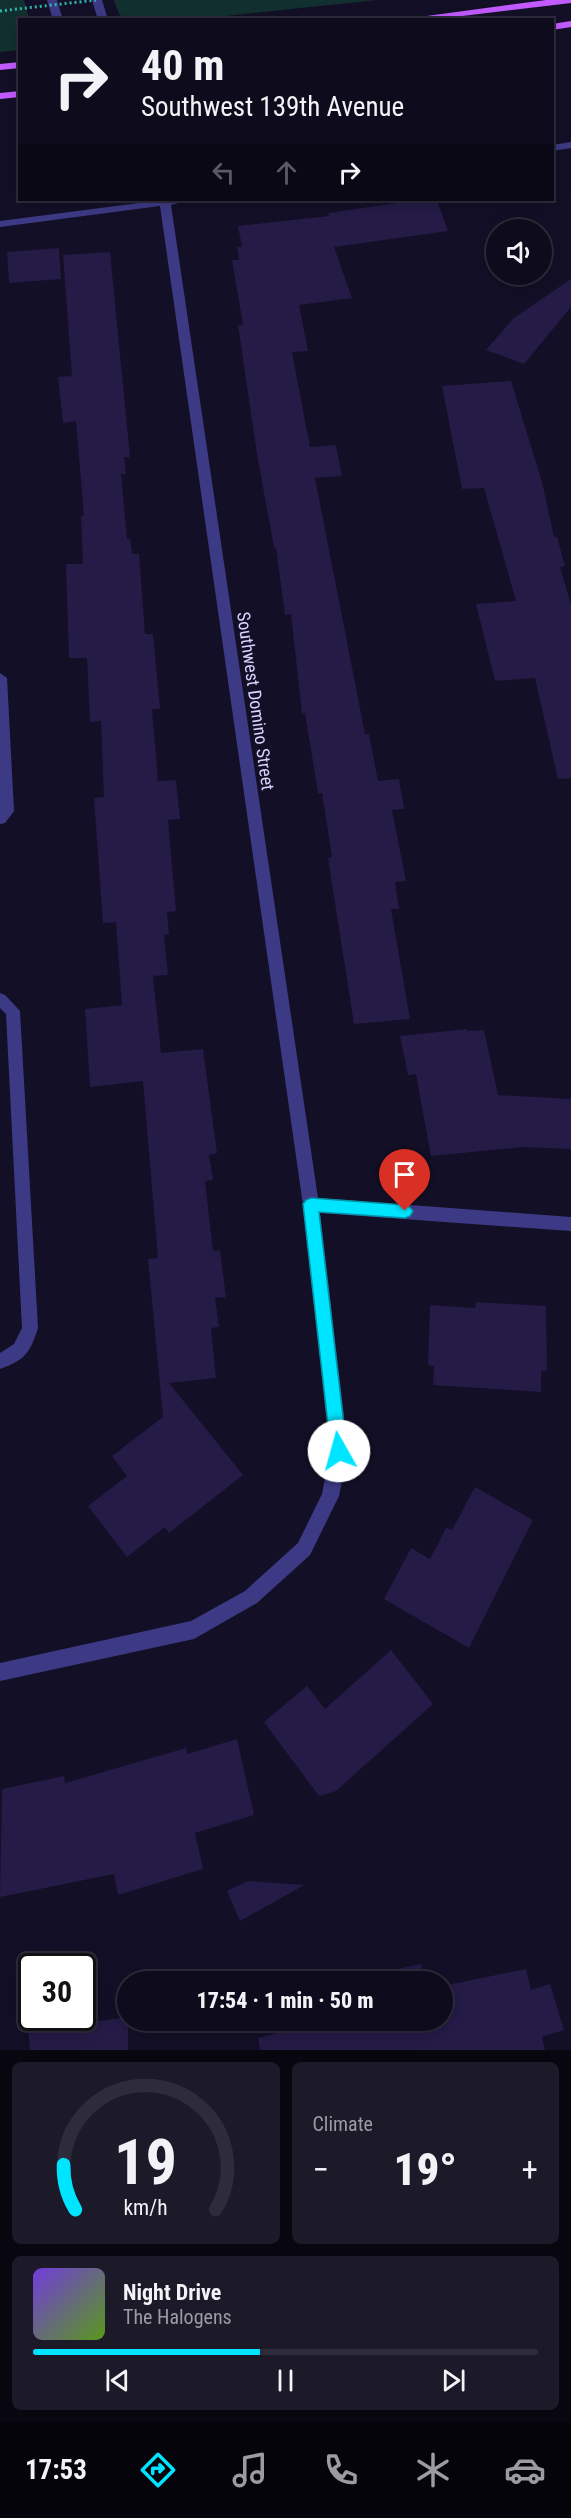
<!DOCTYPE html>
<meta charset="utf-8">
<style>
:root{--surface:#0e0b1c;--page:#1c1929;--text:#f1f3f6;--muted:#9b9ba3;--line:#2e2b3b;--accent:#00e5ff}
body{margin:0;font-family:"Roboto Condensed",sans-serif;background:var(--page);color:var(--text);height:100vh;display:flex;flex-direction:column;font-size:22px;white-space:nowrap}
*{box-sizing:border-box;margin:0}
p{font-size:20px;color:var(--muted)}
.icon{flex:none;width:33px;height:33px;fill:none;stroke:currentColor;stroke-width:2;stroke-linecap:round;stroke-linejoin:round}
.map{position:relative;height:2050px;overflow:hidden}
.details{display:flex;flex-direction:column;gap:12px;padding:12px;background:#08060f;flex:1}
.details>*{flex:none}
.top-card{position:absolute;left:18px;top:18px;width:536px;height:183px;border-radius:0px;box-shadow:0 3px 15px #0003,0 0 0 2px var(--line);background:#0e0b1c;color:var(--text);overflow:hidden}
.controls{position:absolute;left:486px;top:219px;display:grid;gap:12px}
.controls a{display:grid;place-items:center;width:66px;height:66px;border-radius:50%;background:var(--surface);box-shadow:0 3px 15px #0003,0 0 0 2px var(--line);font-size:30px}
.speed{position:absolute;left:18px;top:1953px;display:flex;gap:12px;font-size:30px;font-weight:700;text-align:center}
.speed>*{display:grid;place-content:center;width:78px;height:78px;border-radius:50%;background:var(--surface);box-shadow:0 3px 15px #0003,0 0 0 2px var(--line);line-height:1}
.speed .limit{border:3px solid #111;border-radius:9px;background:#fff;color:#111}
.pin{position:absolute;display:grid;place-items:center;width:51px;height:51px;color:#fff;margin:-62px -26px;border-radius:50% 50% 50% 0;rotate:-45deg;box-shadow:0 0 6px #0007}
.pin .icon{rotate:45deg}
.me{position:absolute;width:66px;margin:-33px;rotate:353deg;stroke-linejoin:round;filter:drop-shadow(0 0 4px #0008)}
.turn{display:flex;align-items:center;gap:21px;height:126px;padding:0 24px;font-size:27px}
.turn .icon{width:78px;height:78px;stroke-width:2.5}
.turn b{display:block;font-size:42px;line-height:51px}
.lanes{display:flex;align-items:center;height:57px;padding:0 24px;background:#0003;justify-content:center;gap:30px;direction:ltr}
.lanes .off{opacity:.35}
.big{font-size:45px;font-weight:800;line-height:1.1}
.details .tile{flex:1;display:flex;flex-direction:column;justify-content:center;gap:9px;min-width:0;padding:0 21px;border-radius:9px;background:var(--page)}
.details .dial{align-items:center;gap:0}
.dial svg{height:156px;overflow:visible;fill:none;stroke:var(--line);stroke-width:7;stroke-linecap:round;text-anchor:middle}
.dial text{fill:var(--text);stroke:none}
.song{display:flex;align-items:center;gap:18px}
.cover{width:72px;height:72px;border-radius:9px;background:linear-gradient(135deg,hsl(260 70% 55%),hsl(90 70% 35%))}
.played{height:6px;border-radius:3px;background:linear-gradient(90deg,var(--accent) 45%,var(--line) 45%)}
.keys{display:flex;justify-content:space-around;direction:ltr}
.heat{display:flex;justify-content:space-between;align-items:center;font-size:33px;direction:ltr}
.details .tiles{flex:1;display:grid;gap:12px;grid-template-columns:1fr 1fr}
.tile:last-child{grid-column:span 2}
.trip{position:absolute;left:117px;top:1971px;width:336px;height:60px;border-radius:30px;background:var(--surface);box-shadow:0 3px 15px #0003,0 0 0 2px var(--line);font-weight:800;line-height:60px;text-align:center}
.tabs{display:flex;height:96px;justify-content:space-around;align-items:center;background:#06040b;color:var(--muted)}
.tabs .icon{width:42px;height:42px}
.tabs .active{color:var(--accent)}
.tabs b{font-size:27px;color:var(--text)}
.map>svg:first-child{display:block}
</style>
<div class="map">
<svg width="571" height="2050" viewBox="0 0 571 2050">
<rect width="100%" height="100%" fill="#130f26"/>
<g fill="#12302f">
<path d="M0,0H24L29,19L20,20L19,50L0,52Z"/>
<path d="M114,0H377L198,19L126,20L119,14Z"/>
</g>
<g fill="#241b47">
<path d="M418,200H437L448,231L334,247L352,298L299,305L308,351L292,352L310,447L336,445L342,476L315,478L365,734H369L378,781L399,779L404,809L392,810L406,881L395,882L399,909H391L410,1019L354,1024L328,858L332,857L322,793H318L305,713L302,714L291,614L285,615L276,548H274L257,454L238,325H243L232,260H239L237,247H242L238,226L329,216L328,213Z"/>
<path d="M59,248L61,279L9,283L7,252Z"/>
<path d="M110,252L130,457H124L126,474H121L127,539H130L132,554H139L145,634H153L160,709H152L158,781L176,780L180,819L168,820L176,911L167,912L169,934L164,935L168,975L153,976L161,1053L203,1049L217,1153L209,1155L213,1180L205,1181L213,1251L220,1250L226,1297L215,1298L219,1327L211,1328L216,1378L169,1383L243,1475L169,1533L165,1527L127,1557L88,1506L127,1476L112,1456L163,1417L148,1259L158,1258L143,1081L90,1087L85,1009L122,1005L116,922L103,923L94,798L104,797L101,721L90,722L87,658H69L66,564H83L81,516H84L76,421L63,423L58,377L72,376L63,255Z"/>
<path d="M571,279V307L524,364L486,350L514,318Z"/>
<path d="M511,381L542,482L554,537H557L565,566L560,567L571,604V778L558,779L535,678L495,681L476,604L516,601L484,488L462,489L442,386Z"/>
<path d="M467,1029V1031L484,1030L498,1095L571,1099V1149L523,1147L431,1156L416,1074L408,1075L400,1036Z"/>
<path d="M476,1302L546,1306L547,1371H541V1392L433,1385L434,1366L428,1365L430,1305L475,1308Z"/>
<path d="M475,1487L533,1520L469,1648L384,1599L411,1548L430,1559L446,1528L452,1530Z"/>
<path d="M391,1650L433,1704L336,1791L319,1796L264,1722L307,1686L325,1709Z"/>
<path d="M237,1739L254,1815L195,1833L203,1869L118,1895L114,1874L0,1897L2,1789L64,1776L65,1783L186,1748L187,1754Z"/>
<path d="M248,1881L304,1885L240,1921L227,1891Z"/>
<path d="M421,1964L424,1982H367L366,1976Z"/>
<path d="M526,1969L531,1990L550,1984L564,2030L542,2037L545,2050H260L258,2038L330,2020H442V1986Z"/>
<path d="M128,2017V2050H30L27,2018H57L58,2027Z"/>
</g>
<g fill="none" stroke-linecap="round" stroke-linejoin="round">
<g fill="#3d3a85" fill-rule="evenodd">
<path d="M47,0H57L63,20H53Z"/>
<path d="M92,0H102L108,20H98Z"/>
<path d="M571,142V148L552,151V145Z"/>
<path d="M162,200H189L171,205L318,1198L571,1217V1231L320,1213L348,1451L339,1496L310,1555L257,1603L194,1639L0,1681V1663L191,1621L245,1591L298,1543L322,1494L330,1451L303,1205L160,206L0,227V221Z"/>
<path d="M0,673L7,678L14,811L5,823L0,824Z"/>
<path d="M0,993L5,995L20,1011L38,1328C30,1353 25,1360 0,1369V1353L14,1344L22,1328L6,1014L0,1008Z"/>
</g>
<g fill="#c25bff" fill-rule="evenodd">
<path d="M546,0H571V3L429,20H397Z"/>
<path d="M571,21V27L552,30V24Z"/>
<path d="M20,62V68L0,70V64Z"/>
<path d="M20,91V97L0,99V93Z"/>
</g>
<path stroke="#2fb8b0" stroke-width="3" stroke-dasharray="2 3" stroke-linecap="butt" d="M0,11L96,0"/>
</g>
<path fill="#00e5ff" stroke="#0095a6" stroke-width="1.5" d="M311,1198L405,1205L410,1207L413,1211L410,1216L405,1218L319,1212L347,1451L345,1456L339,1459L334,1456L331,1451L303,1204L306,1200Z"/>
<g text-anchor="middle" dominant-baseline="central" stroke-width="6" stroke-linejoin="round" paint-order="stroke">
<g font-size="18" fill="#d9d4ff" stroke="#130f26">
<text transform="translate(256 701) rotate(82)">Southwest Domino Street</text>
</g>
</g>
</svg>
<div class="controls">
<a><svg class="icon" aria-label="sound" viewBox="0 0 24 24"><path d="M4 9h4l5-4v14l-5-4H4zM17 9q2 3 0 6"/></svg></a>
</div>
<div class="speed"><div class="limit">30</div></div>
<div class="pin" style="left:405px;top:1211px;background:#d93025"><svg class="icon" aria-label="arrive" viewBox="0 0 24 24"><path d="M6 21V4h12l-3 4 3 4H6"/></svg></div>
<svg class="me" style="left:339px;top:1451px" viewBox="-20 -20 40 40"><circle r="19" fill="#fff"/><path d="M0-13L10 11 0 6-10 11z" fill="#00e5ff"/></svg>
<div class="trip">17:54 · 1 min · 50 m</div>
<div class="top-card">
<div class="turn"><svg class="icon" aria-label="right" viewBox="0 0 24 24"><path d="M7 20v-9h11M14 6l5 5-5 5"/></svg><div><b>40 m</b>Southwest 139th Avenue</div></div>
<div class="lanes"><svg class="icon off" aria-label="left" viewBox="0 0 24 24"><path d="M17 20v-9H6M10 6l-5 5 5 5"/></svg><svg class="icon off" aria-label="ahead" viewBox="0 0 24 24"><path d="M12 20V5M6 11l6-6 6 6"/></svg><svg class="icon" aria-label="right" viewBox="0 0 24 24"><path d="M7 20v-9h11M14 6l5 5-5 5"/></svg></div>
</div>
</div>
<section class="details">
<div class="tiles">
<div class="tile dial"><svg viewBox="0 0 100 80">
<path d="M14 69A42 42 0 1 1 86 69"/>
<path d="M14 69A42 42 0 0 1 8 46" stroke="#00e5ff"/>
<text x="50" y="56" font-size="32" font-weight="700">19</text>
<text x="50" y="72" font-size="11">km/h</text>
</svg></div>
<div class="tile"><p>Climate</p>
<div class="heat"><a>−</a><b class="big">19°</b><a>+</a></div>
</div>
<div class="tile">
<div class="song"><i class="cover"></i><div><b>Night Drive</b><p>The Halogens</p></div></div>
<div class="played"></div>
<div class="keys"><svg class="icon" aria-label="previous" viewBox="0 0 24 24"><path d="M18 5L8 12l10 7zM5 5v14"/></svg><svg class="icon" aria-label="pause" viewBox="0 0 24 24"><path d="M8 5v14M16 5v14"/></svg><svg class="icon" aria-label="next" viewBox="0 0 24 24"><path d="M6 5l10 7-10 7zM19 5v14"/></svg></div>
</div>
</div>
</section>
<nav class="tabs">
<b>17:53</b>
<svg class="icon active" aria-label="directions" viewBox="0 0 24 24"><path d="M12 3l9 9-9 9-9-9zM9 14v-3h6M13 9l2 2-2 2"/></svg>
<svg class="icon" aria-label="music" viewBox="0 0 24 24"><path d="M9 18V5l10-2v13"/><circle cx="6" cy="18" r="3"/><circle cx="16" cy="16" r="3"/></svg>
<svg class="icon" aria-label="phone" viewBox="0 0 24 24"><path d="M5 4h4l2 5-3 2q2 4 5 5l2-3 5 2v4C11 20 4 13 5 4z"/></svg>
<svg class="icon" aria-label="climate" viewBox="0 0 24 24"><path d="M12 3v18M4 7l16 10M4 17L20 7"/></svg>
<svg class="icon" aria-label="car" viewBox="0 0 24 24"><path d="M5 17H2v-5l4-1 3-4h7l3 4 3 1v5h-3M9 17h6M6 11h13"/><circle cx="7" cy="17" r="2"/><circle cx="17" cy="17" r="2"/></svg>
</nav>
